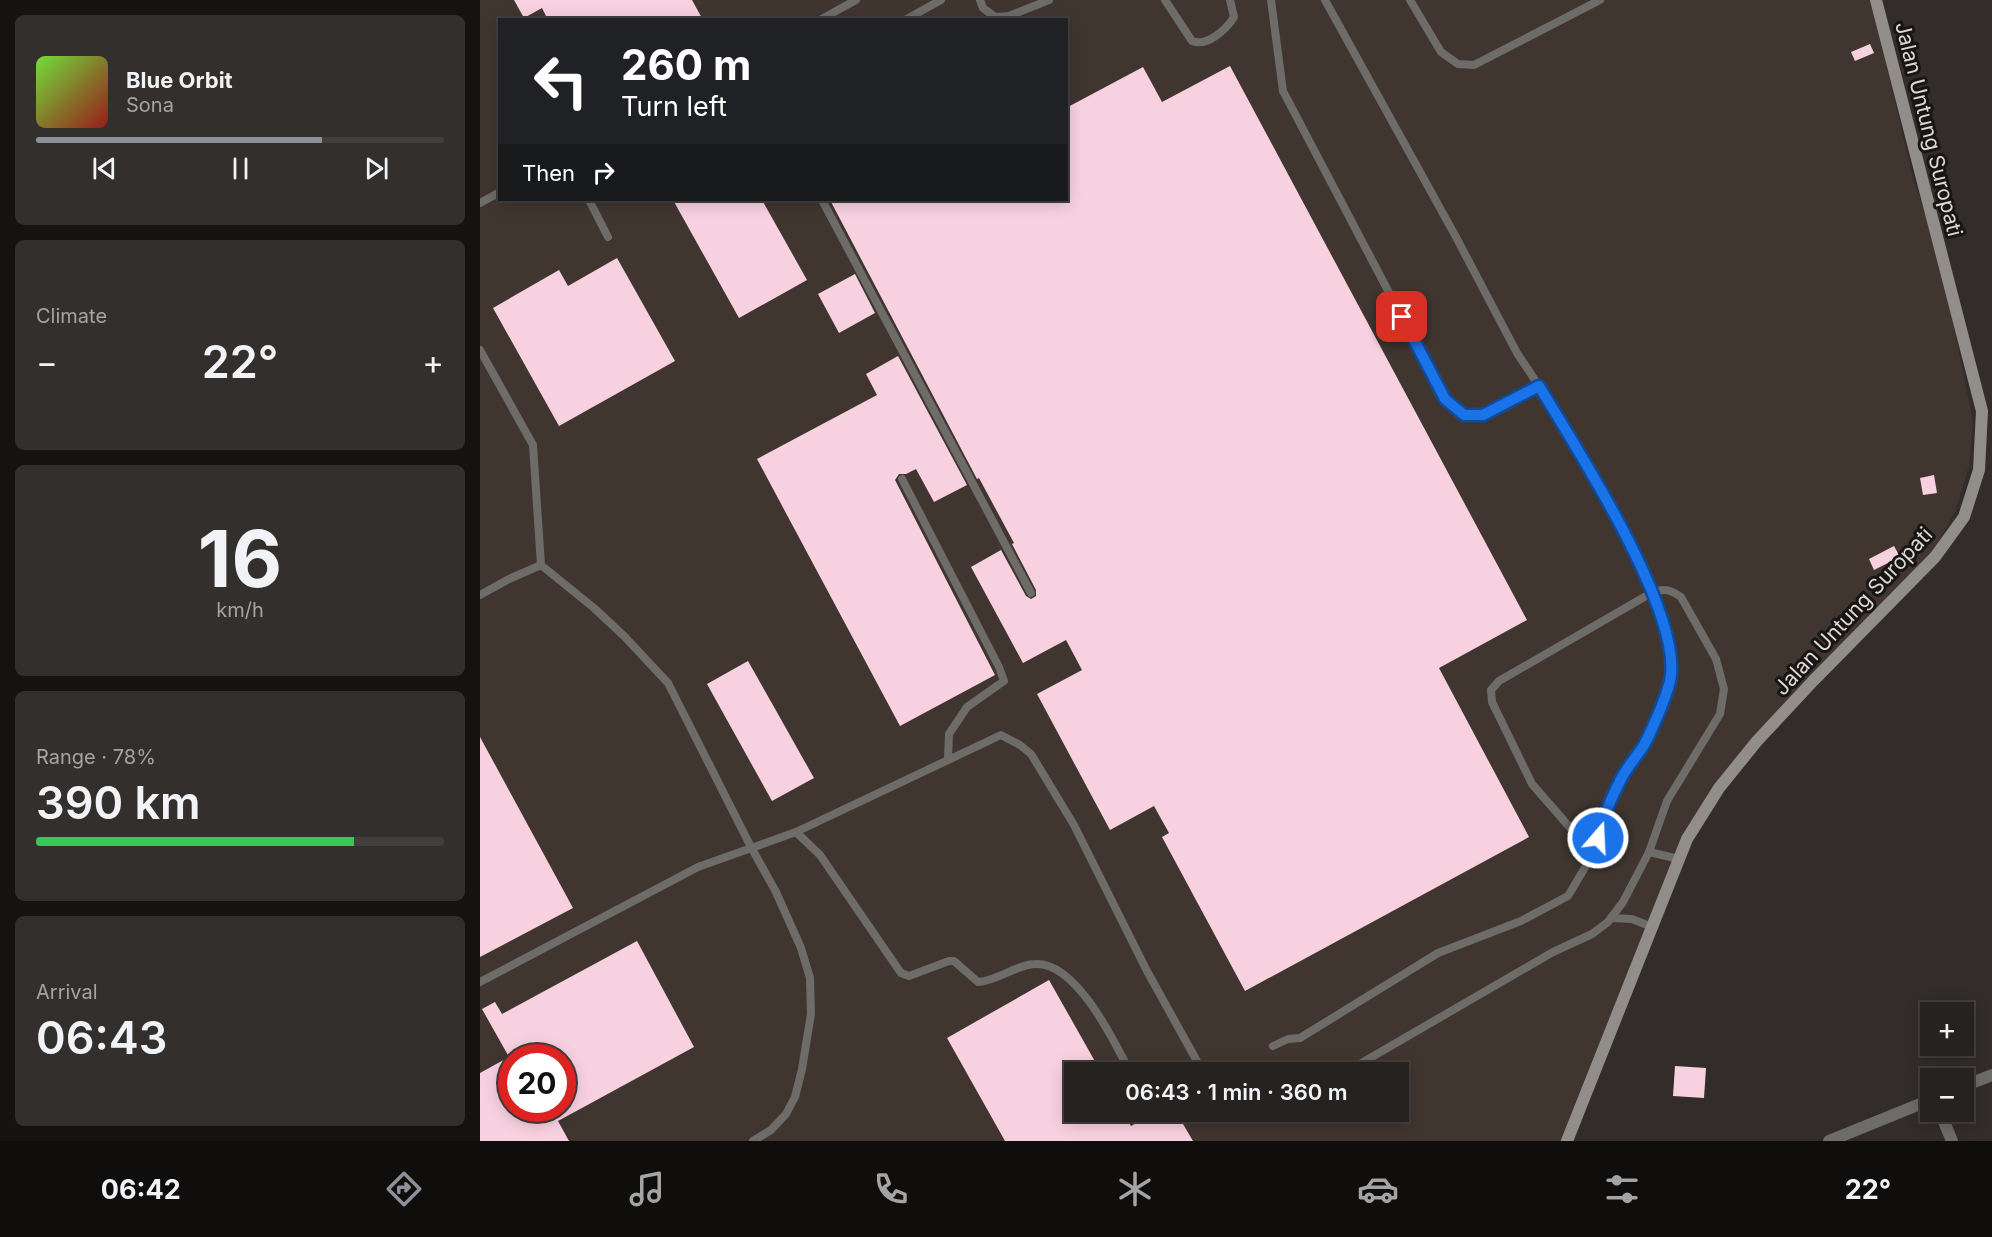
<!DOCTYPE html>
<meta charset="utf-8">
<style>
:root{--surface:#262220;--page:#322f2d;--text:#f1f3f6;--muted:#a4a4a5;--line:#423f3e;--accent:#8c9099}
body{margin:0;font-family:Inter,sans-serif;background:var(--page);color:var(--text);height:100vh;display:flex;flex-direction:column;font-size:22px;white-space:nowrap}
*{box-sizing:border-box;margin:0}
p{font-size:20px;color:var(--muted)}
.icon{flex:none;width:33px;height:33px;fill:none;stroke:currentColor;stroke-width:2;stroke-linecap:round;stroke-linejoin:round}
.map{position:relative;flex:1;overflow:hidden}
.side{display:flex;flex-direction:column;gap:15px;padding:15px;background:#151312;width:480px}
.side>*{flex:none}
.guide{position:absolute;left:18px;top:18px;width:570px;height:183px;border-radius:0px;box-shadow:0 3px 15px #0003,0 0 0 2px var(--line);background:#202124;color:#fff;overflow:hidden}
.tools{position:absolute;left:1440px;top:1002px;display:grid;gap:12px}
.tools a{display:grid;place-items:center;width:54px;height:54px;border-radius:0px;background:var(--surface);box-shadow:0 3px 15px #0003,0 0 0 2px var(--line);font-size:30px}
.speed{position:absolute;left:18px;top:1044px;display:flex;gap:12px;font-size:30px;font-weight:700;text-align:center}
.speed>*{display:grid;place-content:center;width:78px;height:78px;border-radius:50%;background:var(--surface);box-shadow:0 3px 15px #0003,0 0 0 2px var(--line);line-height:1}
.speed .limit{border:9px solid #d22;background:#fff;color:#111}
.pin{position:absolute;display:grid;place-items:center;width:51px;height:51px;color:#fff;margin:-26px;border-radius:12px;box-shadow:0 3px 9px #0006}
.me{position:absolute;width:66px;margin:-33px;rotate:19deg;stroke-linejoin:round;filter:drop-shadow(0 0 4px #0008)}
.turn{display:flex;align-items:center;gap:21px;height:126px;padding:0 24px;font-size:27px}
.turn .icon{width:78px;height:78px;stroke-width:2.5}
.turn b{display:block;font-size:42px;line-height:51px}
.then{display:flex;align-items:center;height:57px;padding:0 24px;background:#0003;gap:12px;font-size:22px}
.big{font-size:45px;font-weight:600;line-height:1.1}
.side .card{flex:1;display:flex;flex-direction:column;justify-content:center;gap:9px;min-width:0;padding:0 21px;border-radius:9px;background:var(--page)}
.side .dial{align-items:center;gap:0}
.dial b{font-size:78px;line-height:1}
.song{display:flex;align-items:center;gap:18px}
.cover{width:72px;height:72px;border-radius:9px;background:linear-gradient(135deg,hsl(100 70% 55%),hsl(0 70% 35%))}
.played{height:6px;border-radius:3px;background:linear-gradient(90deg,var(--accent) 70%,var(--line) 70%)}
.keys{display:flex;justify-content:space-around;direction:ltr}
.heat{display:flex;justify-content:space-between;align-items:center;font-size:33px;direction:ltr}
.charge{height:9px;border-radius:4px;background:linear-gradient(90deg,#34c759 78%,var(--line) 0)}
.trip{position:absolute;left:584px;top:1062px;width:345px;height:60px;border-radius:0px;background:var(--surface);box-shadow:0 3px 15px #0003,0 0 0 2px var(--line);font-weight:600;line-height:60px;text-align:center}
.tab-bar{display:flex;height:96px;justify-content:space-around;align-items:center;background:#0f0e0d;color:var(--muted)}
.tab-bar .icon{width:42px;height:42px}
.tab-bar .on{color:var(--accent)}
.tab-bar b{font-size:27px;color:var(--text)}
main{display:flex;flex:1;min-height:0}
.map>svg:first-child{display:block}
</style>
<main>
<section class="side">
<div class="card">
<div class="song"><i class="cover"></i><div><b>Blue Orbit</b><p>Sona</p></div></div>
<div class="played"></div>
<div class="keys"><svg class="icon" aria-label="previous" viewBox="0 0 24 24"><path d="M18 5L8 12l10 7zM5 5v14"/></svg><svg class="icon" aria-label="pause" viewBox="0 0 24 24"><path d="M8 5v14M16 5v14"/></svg><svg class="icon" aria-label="next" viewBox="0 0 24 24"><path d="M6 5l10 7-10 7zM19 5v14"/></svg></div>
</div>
<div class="card"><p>Climate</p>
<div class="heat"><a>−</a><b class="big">22°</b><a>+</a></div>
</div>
<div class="card dial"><b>16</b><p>km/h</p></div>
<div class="card"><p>Range · 78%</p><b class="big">390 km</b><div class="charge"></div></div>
<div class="card"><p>Arrival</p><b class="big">06:43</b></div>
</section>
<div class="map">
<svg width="1512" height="1141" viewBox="0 0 1512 1141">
<rect width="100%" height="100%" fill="#322d2a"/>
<path fill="#40352f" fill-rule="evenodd" d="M0,0H1391L1433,179L1458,248L1463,273L1493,421L1489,466L1475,512L1451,555L1265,750L1210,827L1085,1141H0ZM20,20H586V200H20ZM32,1058H82V1108H32ZM594,1072H918V1112H594Z"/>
<g fill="#f8d1e1" fill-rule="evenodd">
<path d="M34,0H212L223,20H68L62,8L44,18Z"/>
<path d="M1390,44L1394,53L1375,61L1371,52Z"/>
<path d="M750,66L1047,620L959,668L1049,837L765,991L682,837L689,833L674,806L630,830L557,694L602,670L586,640L543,663L491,567L521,550L546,596L551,599L556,596V590L532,544L534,543L499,478L497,479L350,200H586V108L663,67L682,102Z"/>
<path d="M193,200H282L327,280L259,318Z"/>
<path d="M137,258L195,361L79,426L13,308L79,270L88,286Z"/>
<path d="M375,274L395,313L359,333L338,294Z"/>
<path d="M418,356L487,485L454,502L436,469L426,474H419L415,480L515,675L420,726L277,459L397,395L386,374Z"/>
<path d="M1454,475L1457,493L1443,495L1440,478Z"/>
<path d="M1414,546L1420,557L1394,570L1389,559Z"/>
<path d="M268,661L334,778L292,801L227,684Z"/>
<path d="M0,737L93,908L0,957Z"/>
<path d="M157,941L214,1047L78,1121L89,1141H0V1073L29,1057L2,1009L15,1002L22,1014ZM32,1058H82V1108H32Z"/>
<path d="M569,980L621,1072H594V1112H643L651,1126L676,1112H696L713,1141H525L467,1038Z"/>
<path d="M1195,1066L1226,1068L1224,1098L1193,1096Z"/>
</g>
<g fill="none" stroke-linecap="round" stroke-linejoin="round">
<g stroke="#6d6c69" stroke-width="8">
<path d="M500,0L503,8L515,17L529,16L569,0"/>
<path d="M685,0L712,41C727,47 746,30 754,17L750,0"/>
<path d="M791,0L803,91L965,399L984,415H1003L1059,386"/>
<path d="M930,0L961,52L978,64L994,65L1120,0"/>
<path d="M340,20L376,0"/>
<path d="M425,20L461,0"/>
<path d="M109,200L128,237"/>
<path d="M342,200L551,593"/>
<path d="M0,203L20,192"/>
<path d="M0,350L53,445L61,565"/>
<path d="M422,479L519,667L524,681L487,707L469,734L468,758"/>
<path d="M0,595L29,579L61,565L114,608L144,636L188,683L271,847L296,892L321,948L330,978L331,1014L322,1069L315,1097L306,1114L291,1130L273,1141"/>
<path d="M316,832L521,735L540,745L551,754L594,825L667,971L723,1072"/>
<path d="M1169,852L1199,859"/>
<path d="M1131,918L1152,919L1172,927"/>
<path d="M0,982L218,867L316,832L340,855L421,973L429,976L469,961H474L498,982C517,981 537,964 556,964C597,963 634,1041 650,1072"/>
<path d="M793,1046L808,1039L820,1038L958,953L1041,921L1088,896L1113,854L1122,822L1139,781L1165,743L1178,712L1190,681L1191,651L1173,592L1119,484L1059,386L1037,353L976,237L845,0"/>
<path d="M866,1072L1073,952L1112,934L1128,922L1143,902L1169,852L1187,801L1240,714L1244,689L1236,659L1201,597C1191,590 1185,588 1173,592L1019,681L1011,690L1012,702L1052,784L1113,854"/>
<path d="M753,1112C769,1120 782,1117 798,1112"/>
</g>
<g stroke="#6d6c69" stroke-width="12">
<path d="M1484,1086L1512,1075"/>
<path d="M1460,1112L1472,1141"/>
<path d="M1349,1141L1450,1100"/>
</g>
<path stroke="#918e8a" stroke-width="12" d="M1087,1141L1207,839L1239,788L1277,741L1334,680L1455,557L1484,517L1499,470L1502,411L1396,0"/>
</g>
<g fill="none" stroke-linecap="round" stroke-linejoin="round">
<defs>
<path id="route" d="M922,317L965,399L984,415H1003L1059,386C1095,446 1205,615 1190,681C1186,698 1172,730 1164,745C1156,758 1145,769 1139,783C1130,800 1123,819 1118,838"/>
</defs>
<use href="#route" stroke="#114b97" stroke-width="15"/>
<use href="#route" stroke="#1a73e8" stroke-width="10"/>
</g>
<g text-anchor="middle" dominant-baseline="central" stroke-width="6" stroke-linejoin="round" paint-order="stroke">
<g font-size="21" fill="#dcd8d6" stroke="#181614">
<text transform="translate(1449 129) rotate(76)">Jalan Untung Suropati</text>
<text transform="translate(1373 611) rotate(-47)">Jalan Untung Suropati</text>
</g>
</g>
</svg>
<div class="tools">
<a>+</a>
<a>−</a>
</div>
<div class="speed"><div class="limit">20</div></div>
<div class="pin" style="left:922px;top:317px;background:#d93025"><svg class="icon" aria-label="arrive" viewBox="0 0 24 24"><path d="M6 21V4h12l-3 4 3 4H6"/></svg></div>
<svg class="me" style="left:1118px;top:838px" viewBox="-20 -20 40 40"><circle r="17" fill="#1a73e8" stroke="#fff" stroke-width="3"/><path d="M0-11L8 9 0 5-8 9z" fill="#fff"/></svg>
<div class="trip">06:43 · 1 min · 360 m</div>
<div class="guide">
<div class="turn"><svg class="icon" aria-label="left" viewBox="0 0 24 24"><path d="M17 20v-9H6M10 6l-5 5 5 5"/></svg><div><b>260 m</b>Turn left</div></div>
<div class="then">Then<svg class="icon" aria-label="right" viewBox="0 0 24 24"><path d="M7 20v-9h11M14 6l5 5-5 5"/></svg></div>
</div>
</div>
</main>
<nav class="tab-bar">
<b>06:42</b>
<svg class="icon on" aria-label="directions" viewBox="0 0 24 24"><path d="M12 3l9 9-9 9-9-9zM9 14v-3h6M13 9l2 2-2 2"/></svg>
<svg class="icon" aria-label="music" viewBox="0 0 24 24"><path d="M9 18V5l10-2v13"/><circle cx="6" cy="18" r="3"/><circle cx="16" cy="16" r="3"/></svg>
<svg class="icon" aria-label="phone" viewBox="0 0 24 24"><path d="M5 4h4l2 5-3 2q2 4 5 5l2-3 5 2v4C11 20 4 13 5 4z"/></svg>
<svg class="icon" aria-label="climate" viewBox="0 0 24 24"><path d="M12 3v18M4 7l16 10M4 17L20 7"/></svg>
<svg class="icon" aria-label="car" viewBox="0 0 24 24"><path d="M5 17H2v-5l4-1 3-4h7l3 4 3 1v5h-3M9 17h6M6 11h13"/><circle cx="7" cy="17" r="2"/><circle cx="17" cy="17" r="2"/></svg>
<svg class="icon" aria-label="filters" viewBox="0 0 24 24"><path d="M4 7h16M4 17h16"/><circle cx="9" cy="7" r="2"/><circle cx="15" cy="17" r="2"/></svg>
<b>22°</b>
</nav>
